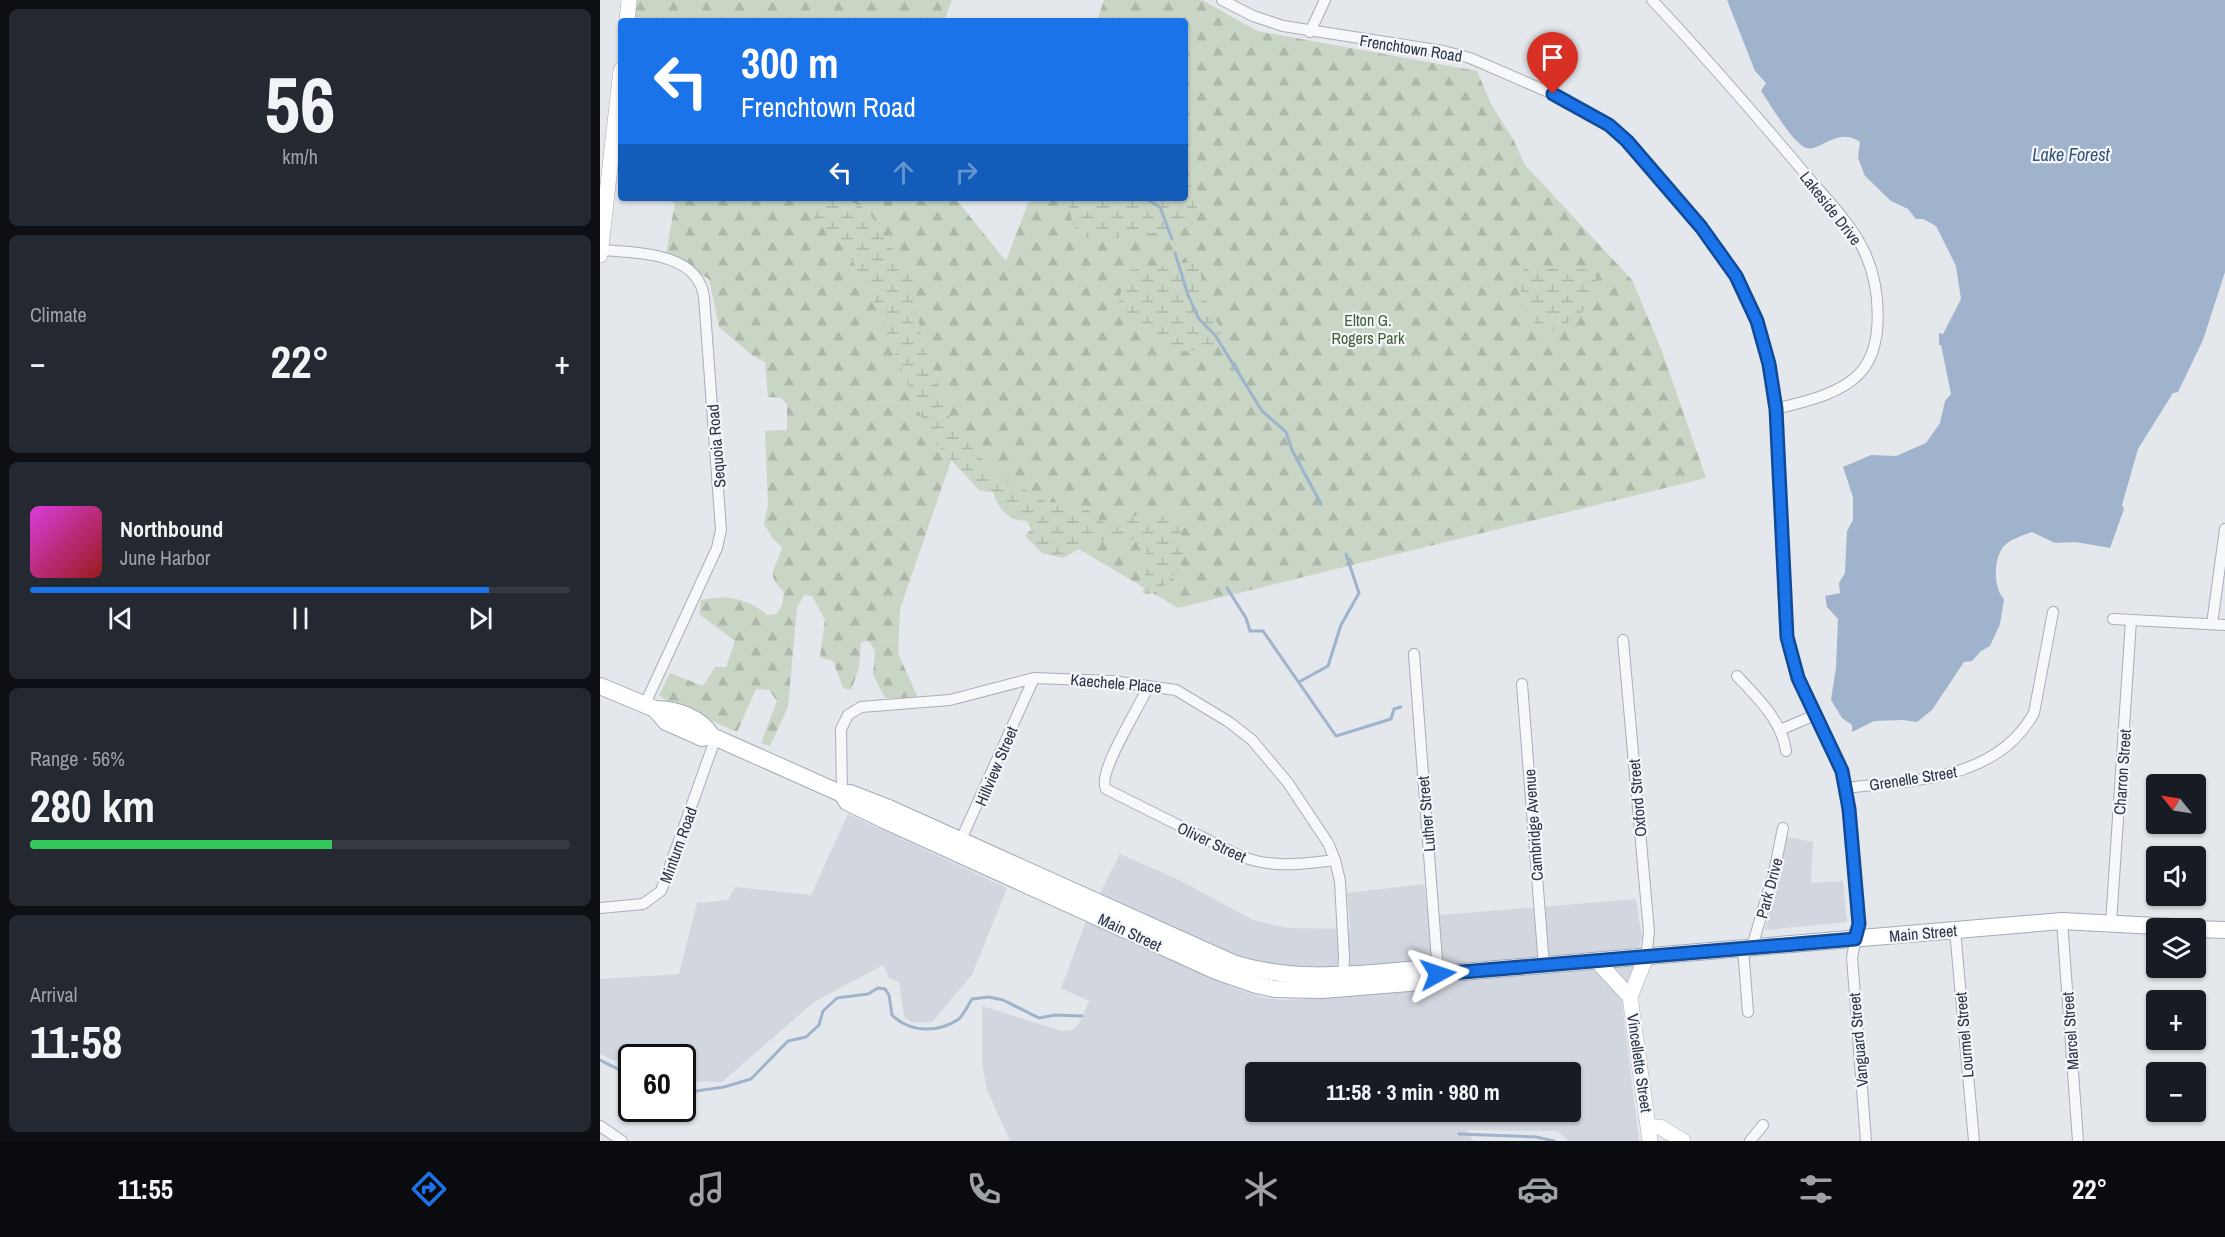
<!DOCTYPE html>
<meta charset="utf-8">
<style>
:root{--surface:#171b24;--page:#242831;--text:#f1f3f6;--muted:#9ea1a6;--line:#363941;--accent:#1a73e8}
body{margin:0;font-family:"Archivo Narrow",sans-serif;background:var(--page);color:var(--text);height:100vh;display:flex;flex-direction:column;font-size:22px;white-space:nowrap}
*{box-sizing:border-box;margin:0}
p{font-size:20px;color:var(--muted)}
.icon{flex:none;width:33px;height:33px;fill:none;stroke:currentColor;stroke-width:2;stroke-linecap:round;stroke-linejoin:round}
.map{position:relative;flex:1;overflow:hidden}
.drawer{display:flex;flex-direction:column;gap:9px;padding:9px;background:#0d0f14;width:600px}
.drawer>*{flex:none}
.hud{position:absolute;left:18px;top:18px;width:570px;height:183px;border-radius:6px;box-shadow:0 2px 4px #0004;background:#1a73e8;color:#fff;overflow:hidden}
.needle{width:39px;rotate:300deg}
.fabs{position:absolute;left:1546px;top:774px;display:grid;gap:12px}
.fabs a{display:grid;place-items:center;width:60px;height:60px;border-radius:6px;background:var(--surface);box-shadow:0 2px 4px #0004;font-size:30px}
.speed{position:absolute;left:18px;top:1044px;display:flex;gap:12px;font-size:30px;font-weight:700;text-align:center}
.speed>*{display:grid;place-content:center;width:78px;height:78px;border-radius:50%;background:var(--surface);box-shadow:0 2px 4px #0004;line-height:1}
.speed .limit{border:3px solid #111;border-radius:9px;background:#fff;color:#111}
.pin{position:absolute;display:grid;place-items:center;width:51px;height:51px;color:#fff;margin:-62px -26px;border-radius:50% 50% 50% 0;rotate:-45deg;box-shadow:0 0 6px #0007}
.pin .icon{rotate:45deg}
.me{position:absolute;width:66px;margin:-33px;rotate:85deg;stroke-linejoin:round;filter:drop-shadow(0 0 4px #0008)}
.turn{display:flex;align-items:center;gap:21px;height:126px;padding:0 24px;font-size:27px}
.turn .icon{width:78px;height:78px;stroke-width:2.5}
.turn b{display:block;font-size:42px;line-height:51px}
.lanes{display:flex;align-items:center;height:57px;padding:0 24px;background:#0003;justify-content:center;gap:30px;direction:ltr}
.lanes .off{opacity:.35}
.big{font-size:45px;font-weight:800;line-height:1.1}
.drawer .card{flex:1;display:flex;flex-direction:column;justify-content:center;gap:9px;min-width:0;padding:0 21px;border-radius:9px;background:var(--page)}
.drawer .dial{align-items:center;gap:0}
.dial b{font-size:78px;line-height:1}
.song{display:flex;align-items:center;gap:18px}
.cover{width:72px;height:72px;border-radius:9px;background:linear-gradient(135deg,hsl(300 70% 55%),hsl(0 70% 35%))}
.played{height:6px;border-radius:3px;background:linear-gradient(90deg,var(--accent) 85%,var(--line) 85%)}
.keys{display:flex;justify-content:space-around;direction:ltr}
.heat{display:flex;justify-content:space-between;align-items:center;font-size:33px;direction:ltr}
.charge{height:9px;border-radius:4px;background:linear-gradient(90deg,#34c759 56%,var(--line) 0)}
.trip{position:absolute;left:645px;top:1062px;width:336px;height:60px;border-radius:6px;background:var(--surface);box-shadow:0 2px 4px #0004;font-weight:800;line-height:60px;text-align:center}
.dock{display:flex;height:96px;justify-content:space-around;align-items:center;background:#090b0e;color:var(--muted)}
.dock .icon{width:42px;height:42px}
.dock .current{color:var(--accent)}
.dock b{font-size:27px;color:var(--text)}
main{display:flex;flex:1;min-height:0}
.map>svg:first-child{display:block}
</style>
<main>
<section class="drawer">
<div class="card dial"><b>56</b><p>km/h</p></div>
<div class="card"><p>Climate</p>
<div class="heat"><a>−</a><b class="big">22°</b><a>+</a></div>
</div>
<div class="card">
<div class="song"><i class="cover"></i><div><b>Northbound</b><p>June Harbor</p></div></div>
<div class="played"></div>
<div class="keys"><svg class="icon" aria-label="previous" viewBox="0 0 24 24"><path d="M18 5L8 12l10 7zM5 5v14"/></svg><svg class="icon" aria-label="pause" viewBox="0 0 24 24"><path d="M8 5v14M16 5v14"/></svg><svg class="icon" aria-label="next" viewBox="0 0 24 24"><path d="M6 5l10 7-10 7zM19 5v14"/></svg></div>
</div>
<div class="card"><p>Range · 56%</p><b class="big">280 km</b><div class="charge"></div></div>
<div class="card"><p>Arrival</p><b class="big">11:58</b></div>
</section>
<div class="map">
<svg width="1625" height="1141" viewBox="0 0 1625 1141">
<defs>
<pattern id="forest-firs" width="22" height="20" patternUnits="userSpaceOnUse" patternTransform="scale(1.5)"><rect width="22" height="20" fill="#c9d6c5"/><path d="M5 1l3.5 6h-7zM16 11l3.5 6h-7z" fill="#adb8ab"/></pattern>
<pattern id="wetland-marsh" width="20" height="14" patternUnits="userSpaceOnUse" patternTransform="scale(1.5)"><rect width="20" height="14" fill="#c9d6c5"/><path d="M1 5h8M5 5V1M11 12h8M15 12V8" fill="none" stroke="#adb8ab"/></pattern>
</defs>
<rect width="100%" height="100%" fill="#e4e7ec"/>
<g fill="#d2d6de" fill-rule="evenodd">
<path d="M248,814L407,888L372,975L332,1022H312L304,1017L299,982L289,978L283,965L214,1002L122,1082L83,1081L82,1058H32L31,1068L0,1054V979L79,974L97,903L128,900L135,887L211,895Z"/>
<path d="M1187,837L1213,842L1211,883L1243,881L1247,922L1165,930Z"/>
<path d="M520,854L579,880L653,920L688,928L750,929L747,893L824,884L828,916L1036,899L1042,937L1022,1003L1039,1141H969L957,1131L868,1130L873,1141H410L387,1090L382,1062V1006L462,1031L472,1030L479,1024L489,1001L461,988L487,919ZM531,910L624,952L657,962L737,972L756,968L749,997L681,1000L661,997L639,990L518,937ZM656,1072H970V1112H656Z"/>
</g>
<g fill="url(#forest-firs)">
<path d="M29,0H352L344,21H27Z"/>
<path d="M504,0H602L657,31L877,71L892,106L913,139L925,165L1032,280L1062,351L1106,478L578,608L457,536L354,452L300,609L298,653L318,698H285L273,675L275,651L269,641L261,642L259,668L251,690L243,688L233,661L220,657L225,620L212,596L204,595L197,607L188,707L170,746L161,743L177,701L169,690L156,689L137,732L66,701L59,695L70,673L103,686L115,667H126L135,641L99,614L101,600C126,594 148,598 167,615L176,614L182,605L184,592C163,571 177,570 182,547L173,539L164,524L168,505L165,431L187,430V404L181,398L168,397L165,362L153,356L119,327L109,279L66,254L75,203L54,198H355L406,261L430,198H585V21H497Z"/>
</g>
<g fill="url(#wetland-marsh)">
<path d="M585,179C599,194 600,209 591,227L520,238H484L473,225L467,198H585Z"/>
<path d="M210,198H246L270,212L286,242L311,270L322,340L353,426L393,471L446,502L479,503L511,529L537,515L570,512C593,545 586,575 551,594H543L547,553L533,539L490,543L463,558L442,553L425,536L431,529L427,521C409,521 398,509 393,492L380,491L329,436L267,285L245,249L214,219Z"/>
<path d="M598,261L609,312L619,325L622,342C609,347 595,352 581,351C555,350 531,320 518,300L530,270Z"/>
<path d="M924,268H980L996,273C996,289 987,316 970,319L962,332L935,324C924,305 916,291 924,268Z"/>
</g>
<path fill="#9fb4cc" d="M1127,0H1625V272L1603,340L1578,392L1573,393L1538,449L1522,505L1524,509L1510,548L1476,542L1455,543L1432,532C1423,535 1412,539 1405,545C1393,556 1393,589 1404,599L1400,624L1390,646L1381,651L1372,661L1364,662L1332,710L1317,722L1303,720L1274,721L1252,732V725L1242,718L1231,700L1236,667L1238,619L1227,607L1225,596L1240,593L1239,583L1245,573L1247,531L1253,520V497L1243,467L1271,455L1296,456L1326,443L1340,423L1345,401L1351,394L1341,345H1339V333L1343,334L1361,299L1356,266L1336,226L1323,219H1316L1308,209L1291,201L1265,176L1258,158L1260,142C1237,125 1218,155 1204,147C1190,139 1171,105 1161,91L1166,83L1155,71Z"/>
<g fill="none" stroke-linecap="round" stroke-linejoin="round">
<g stroke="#9fb4cc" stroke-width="3">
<path d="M527,198L546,199L560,207L572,239"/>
<path d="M575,253L588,295L599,319L615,335L662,411L686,432L692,450L721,504"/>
<path d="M627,588L646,618L650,631H663L736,736L791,719L794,709L801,707"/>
<path d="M699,682L728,666L741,625L759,593L746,554"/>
<path d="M0,1060L32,1076"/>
<path d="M82,1093L124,1087L151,1079L188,1041L206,1037L219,1025L223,1011L237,998L268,994L278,988L285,989L289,995L292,1015C310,1033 338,1033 359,1019C364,1014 368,1005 372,999L389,997L403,1000L439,1018L455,1015L482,1016"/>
<path d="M859,1134L936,1137L954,1141"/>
</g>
<defs>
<g id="street">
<path d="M622,0L653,16L683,26L843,51L870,58L953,94L1009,125L1027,141L1101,227L1136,276L1157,321L1169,364L1176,409L1185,625C1192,678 1220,724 1243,771L1246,788L1259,924L1252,957L1266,1141"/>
<path d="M1052,0C1104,55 1153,112 1202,170C1223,196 1251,222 1265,253C1280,286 1286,346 1259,374C1239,395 1202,402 1176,409"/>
<path d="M710,32L725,0"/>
<path d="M1,250C37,253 98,252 104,297L121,530L117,548L45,704"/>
<path d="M1513,619L1625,625"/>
<path d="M1612,624L1625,529"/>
<path d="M1023,640L1049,932L1046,957"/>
<path d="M814,654L838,974"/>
<path d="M1137,676C1157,697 1182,721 1186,751"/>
<path d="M922,684L944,966"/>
<path d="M548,687C540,706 496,774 506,789L638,855C670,869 702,864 735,860"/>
<path d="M1180,730L1215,715"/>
<path d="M1246,788C1314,780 1396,781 1434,713L1453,612"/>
<path d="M242,794L241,729L248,715L261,707L350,700L434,678L512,681L576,690L629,722L652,740L688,783L728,843L735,860L740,881L744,957L743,979"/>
<path d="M359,844L434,678"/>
<path d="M0,908L43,904L61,891L116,737"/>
<path d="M1462,921L1478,1141"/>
<path d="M1511,924L1531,620"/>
<path d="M1355,930L1374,1141"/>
<path d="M1152,947L1174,872L1183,828"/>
<path d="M1143,948L1148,1012"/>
<path d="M0,1126L22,1141"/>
<path d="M1150,1141L1163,1125"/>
</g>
<g id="secondary">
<path d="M27,21L29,0"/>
<path d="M0,255L21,70"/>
<path d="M997,961L1030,997L1050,1141"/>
<path d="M1030,997L1046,957"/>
<path d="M1049,1127H1060L1083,1141"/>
</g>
<g id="primary">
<path d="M0,686L55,709L66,722L102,738L112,736"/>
<path d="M55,709C76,709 100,717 112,736L242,794L250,793L291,809L633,963C695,983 757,974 821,969L838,974"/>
<path d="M242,794L247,802L286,821L616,971L656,985L675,989L722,990L821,982L838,974L1462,921L1593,928"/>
<path d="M1596,929L1625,930"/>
</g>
</defs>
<use href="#street" stroke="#a9aeb7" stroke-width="12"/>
<use href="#secondary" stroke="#a9aeb7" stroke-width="16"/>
<use href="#primary" stroke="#a3abb8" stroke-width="18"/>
<use href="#street" stroke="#f7f8fa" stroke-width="10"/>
<use href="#secondary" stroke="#fff" stroke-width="15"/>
<use href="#primary" stroke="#fff" stroke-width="16"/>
</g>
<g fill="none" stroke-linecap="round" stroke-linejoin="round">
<defs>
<path id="route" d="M838,974L1255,939L1259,924L1249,809L1242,771L1198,678L1187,637L1176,409L1169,364L1157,321L1136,276L1101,227L1027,141L1009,125L953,94"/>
</defs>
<use href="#route" stroke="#114b97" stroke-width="15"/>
<use href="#route" stroke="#1a73e8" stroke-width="10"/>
</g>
<g text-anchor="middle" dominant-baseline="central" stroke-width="4.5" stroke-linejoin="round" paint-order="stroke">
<g font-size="16" fill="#2b3445" stroke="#f4f6f9">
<text transform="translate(811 48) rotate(9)">Frenchtown Road</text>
<text transform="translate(1231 208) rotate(52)">Lakeside Drive</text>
<text transform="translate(116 446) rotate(-95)">Sequoia Road</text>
<text transform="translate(516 683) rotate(5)">Kaechele Place</text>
<text transform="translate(396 766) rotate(-67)">Hillview Street</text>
<text transform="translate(1522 772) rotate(-86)">Charron Street</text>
<text transform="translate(1313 778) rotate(-9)">Grenelle Street</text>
<text transform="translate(1037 798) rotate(-95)">Oxford Street</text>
<text transform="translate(826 814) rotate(-95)">Luther Street</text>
<text transform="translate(933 825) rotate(-94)">Cambridge Avenue</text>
<text transform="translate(612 842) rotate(25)">Oliver Street</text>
<text transform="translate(78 845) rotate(-70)">Minturn Road</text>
<text transform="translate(1169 888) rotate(-75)">Park Drive</text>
<text transform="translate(530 932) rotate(25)">Main Street</text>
<text transform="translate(1323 933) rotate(-5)">Main Street</text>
<text transform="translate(1470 1031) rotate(-94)">Marcel Street</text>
<text transform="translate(1364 1035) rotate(-95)">Lourmel Street</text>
<text transform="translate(1258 1040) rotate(-95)">Vanguard Street</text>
<text transform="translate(1040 1063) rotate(82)">Vincellette Street</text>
</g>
<g font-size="16" fill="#3f6138" stroke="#f4f6f9">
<text x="768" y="320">Elton G.<tspan x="768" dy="18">Rogers Park</tspan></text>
</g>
<g font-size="18" font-style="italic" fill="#34527a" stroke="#f4f6f9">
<text x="1471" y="154">Lake Forest</text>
</g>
</g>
</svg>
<div class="fabs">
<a><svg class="needle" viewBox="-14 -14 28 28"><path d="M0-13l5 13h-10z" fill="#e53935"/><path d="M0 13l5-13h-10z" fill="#9ea1a6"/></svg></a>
<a><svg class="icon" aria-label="sound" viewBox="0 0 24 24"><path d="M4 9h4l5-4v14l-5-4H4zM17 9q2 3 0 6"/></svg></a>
<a><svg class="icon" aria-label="layers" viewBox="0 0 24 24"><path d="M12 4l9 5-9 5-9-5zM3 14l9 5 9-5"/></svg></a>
<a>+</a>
<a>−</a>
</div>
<div class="speed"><div class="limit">60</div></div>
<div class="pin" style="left:953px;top:94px;background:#d93025"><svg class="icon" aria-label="arrive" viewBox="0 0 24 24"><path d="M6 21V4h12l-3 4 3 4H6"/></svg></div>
<svg class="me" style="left:838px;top:974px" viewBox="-20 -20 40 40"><path d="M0-17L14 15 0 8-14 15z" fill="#1a73e8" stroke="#fff" stroke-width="4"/></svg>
<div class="trip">11:58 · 3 min · 980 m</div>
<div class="hud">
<div class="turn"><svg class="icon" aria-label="left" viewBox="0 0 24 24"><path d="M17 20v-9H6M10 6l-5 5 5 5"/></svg><div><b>300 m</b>Frenchtown Road</div></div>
<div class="lanes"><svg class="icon" aria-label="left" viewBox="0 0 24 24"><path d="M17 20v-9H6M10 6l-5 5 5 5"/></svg><svg class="icon off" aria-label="ahead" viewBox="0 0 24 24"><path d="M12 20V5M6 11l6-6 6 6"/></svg><svg class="icon off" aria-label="right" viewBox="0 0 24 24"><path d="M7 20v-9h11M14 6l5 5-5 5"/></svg></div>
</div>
</div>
</main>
<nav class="dock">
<b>11:55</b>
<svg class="icon current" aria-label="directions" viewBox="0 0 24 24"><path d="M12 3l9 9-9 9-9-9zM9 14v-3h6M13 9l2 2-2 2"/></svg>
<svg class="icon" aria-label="music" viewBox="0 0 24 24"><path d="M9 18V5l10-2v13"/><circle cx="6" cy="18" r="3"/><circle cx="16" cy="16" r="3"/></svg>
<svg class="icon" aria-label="phone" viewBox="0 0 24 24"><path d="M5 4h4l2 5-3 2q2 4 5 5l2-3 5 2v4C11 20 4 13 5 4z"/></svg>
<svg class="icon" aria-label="climate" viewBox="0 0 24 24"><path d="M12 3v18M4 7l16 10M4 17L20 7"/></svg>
<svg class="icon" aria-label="car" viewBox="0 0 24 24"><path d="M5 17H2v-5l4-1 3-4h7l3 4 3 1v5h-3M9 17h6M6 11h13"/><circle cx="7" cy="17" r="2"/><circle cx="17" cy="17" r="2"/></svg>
<svg class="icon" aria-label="filters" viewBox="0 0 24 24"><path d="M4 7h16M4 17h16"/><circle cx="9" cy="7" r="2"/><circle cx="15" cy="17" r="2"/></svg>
<b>22°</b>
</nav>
